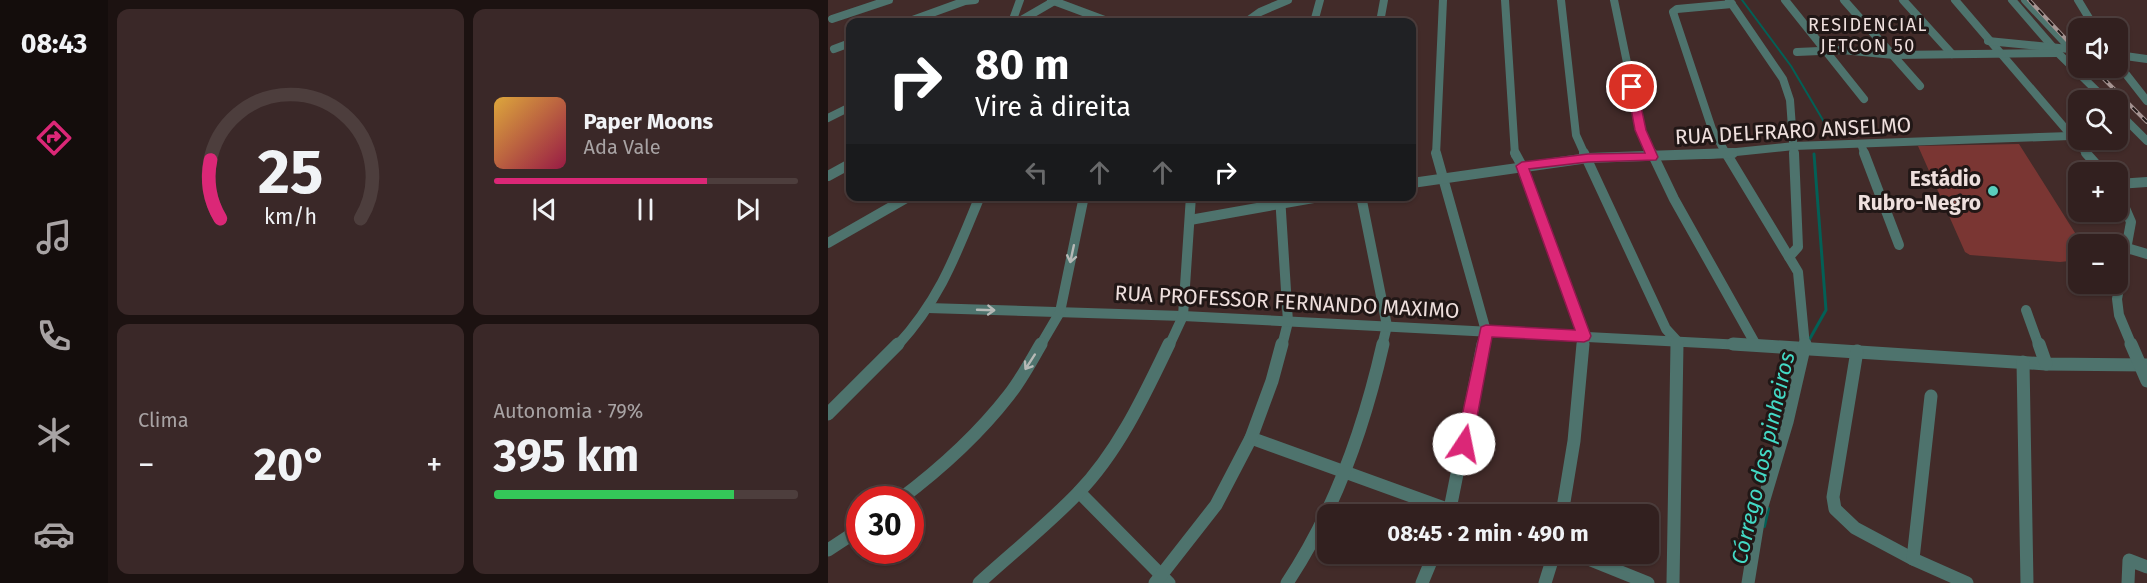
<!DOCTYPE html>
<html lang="pt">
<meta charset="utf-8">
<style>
:root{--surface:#32201f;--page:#3a2828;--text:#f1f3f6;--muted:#a8a3a4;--line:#4d3e3d;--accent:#db2777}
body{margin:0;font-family:"Fira Sans",sans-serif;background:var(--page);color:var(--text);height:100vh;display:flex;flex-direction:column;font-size:22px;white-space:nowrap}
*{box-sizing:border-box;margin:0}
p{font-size:20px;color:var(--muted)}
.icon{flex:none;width:33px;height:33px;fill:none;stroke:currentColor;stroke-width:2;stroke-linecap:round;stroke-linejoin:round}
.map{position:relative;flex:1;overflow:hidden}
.details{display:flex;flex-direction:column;gap:9px;padding:9px;background:#1c1211;width:720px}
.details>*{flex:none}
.guide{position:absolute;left:18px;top:18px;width:570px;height:183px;border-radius:12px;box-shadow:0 2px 4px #0004,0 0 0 2px var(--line);background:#202124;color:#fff;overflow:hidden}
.tools{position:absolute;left:1240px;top:18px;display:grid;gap:12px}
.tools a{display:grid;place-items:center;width:60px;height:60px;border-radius:12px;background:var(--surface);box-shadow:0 2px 4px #0004,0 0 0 2px var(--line);font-size:30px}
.speed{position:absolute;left:18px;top:486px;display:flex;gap:12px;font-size:30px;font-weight:700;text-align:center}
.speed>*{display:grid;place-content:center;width:78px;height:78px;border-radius:50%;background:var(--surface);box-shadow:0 2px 4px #0004,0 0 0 2px var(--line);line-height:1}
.speed .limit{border:9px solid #d22;background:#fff;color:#111}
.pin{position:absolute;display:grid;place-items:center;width:51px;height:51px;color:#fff;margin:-26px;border:3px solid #fff;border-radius:50%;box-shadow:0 2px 6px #0007}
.me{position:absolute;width:66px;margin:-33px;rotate:11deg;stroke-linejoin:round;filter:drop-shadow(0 0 4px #0008)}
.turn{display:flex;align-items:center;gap:21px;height:126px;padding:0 30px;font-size:27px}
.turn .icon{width:78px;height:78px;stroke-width:2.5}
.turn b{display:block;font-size:42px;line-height:51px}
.lanes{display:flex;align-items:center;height:57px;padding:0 30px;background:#0003;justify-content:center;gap:30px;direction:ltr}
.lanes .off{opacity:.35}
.big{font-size:45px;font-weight:700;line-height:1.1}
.details .card{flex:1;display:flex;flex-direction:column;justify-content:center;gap:9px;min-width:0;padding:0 21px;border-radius:12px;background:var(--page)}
.details .dial{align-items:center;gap:0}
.dial svg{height:156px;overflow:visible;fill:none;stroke:var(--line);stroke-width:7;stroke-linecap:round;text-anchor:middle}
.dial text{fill:var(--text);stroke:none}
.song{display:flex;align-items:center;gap:18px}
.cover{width:72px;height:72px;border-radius:9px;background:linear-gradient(135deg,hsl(40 70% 55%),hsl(340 70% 35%))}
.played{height:6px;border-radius:3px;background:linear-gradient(90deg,var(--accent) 70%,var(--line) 70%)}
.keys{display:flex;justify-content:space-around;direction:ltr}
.heat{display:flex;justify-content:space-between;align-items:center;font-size:33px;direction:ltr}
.charge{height:9px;border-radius:4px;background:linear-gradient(90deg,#34c759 79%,var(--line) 0)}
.details .tiles{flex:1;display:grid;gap:9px;grid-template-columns:repeat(2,1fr)}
.trip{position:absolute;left:489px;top:504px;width:342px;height:60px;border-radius:12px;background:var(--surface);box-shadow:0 2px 4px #0004,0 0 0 2px var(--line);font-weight:700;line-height:60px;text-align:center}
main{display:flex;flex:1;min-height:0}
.menu{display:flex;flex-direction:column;width:108px;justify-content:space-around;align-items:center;background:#140d0c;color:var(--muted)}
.menu .icon{width:42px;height:42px}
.menu .current{color:var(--accent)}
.menu b{font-size:27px;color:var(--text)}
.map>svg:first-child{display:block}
</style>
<main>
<nav class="menu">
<b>08:43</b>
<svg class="icon current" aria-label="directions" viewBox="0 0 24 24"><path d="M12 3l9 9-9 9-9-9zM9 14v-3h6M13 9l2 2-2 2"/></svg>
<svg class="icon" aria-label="music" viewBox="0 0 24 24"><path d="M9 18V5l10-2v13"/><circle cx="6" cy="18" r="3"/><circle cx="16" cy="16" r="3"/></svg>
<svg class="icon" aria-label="phone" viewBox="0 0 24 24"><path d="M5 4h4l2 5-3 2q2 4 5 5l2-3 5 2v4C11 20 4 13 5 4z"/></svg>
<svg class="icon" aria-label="climate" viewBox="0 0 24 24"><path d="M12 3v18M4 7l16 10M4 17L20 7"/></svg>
<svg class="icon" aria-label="car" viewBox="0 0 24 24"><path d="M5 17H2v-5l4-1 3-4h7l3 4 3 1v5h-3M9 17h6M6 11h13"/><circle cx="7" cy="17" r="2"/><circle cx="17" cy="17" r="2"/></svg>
</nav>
<section class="details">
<div class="tiles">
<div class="card dial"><svg viewBox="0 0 100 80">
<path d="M14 69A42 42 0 1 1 86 69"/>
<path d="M14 69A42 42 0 0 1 9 39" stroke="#db2777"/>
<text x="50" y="56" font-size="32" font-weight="700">25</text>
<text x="50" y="72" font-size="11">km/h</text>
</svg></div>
<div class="card">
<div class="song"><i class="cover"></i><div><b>Paper Moons</b><p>Ada Vale</p></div></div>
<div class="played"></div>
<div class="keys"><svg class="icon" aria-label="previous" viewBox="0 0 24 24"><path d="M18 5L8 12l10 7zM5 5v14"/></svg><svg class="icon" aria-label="pause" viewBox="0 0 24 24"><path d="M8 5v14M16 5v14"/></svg><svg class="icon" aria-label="next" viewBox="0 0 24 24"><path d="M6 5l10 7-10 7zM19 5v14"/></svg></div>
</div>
<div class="card"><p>Clima</p>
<div class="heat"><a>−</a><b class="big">20°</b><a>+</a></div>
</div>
<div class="card"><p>Autonomia · 79%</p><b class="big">395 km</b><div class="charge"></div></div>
</div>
</section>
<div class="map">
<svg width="1319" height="583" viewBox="0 0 1319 583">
<rect width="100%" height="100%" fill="#422b29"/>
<path fill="#7a3633" d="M1191,144L1249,236L1254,237L1257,244H1251V260L1232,262L1142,255L1137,252L1090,146Z"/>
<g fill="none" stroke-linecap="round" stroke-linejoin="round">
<path stroke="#036056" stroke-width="2" d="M914,0L963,66L1002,132"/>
<path stroke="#036056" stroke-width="3" d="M980,342L998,310L986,154"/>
<path stroke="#036056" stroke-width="4" d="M936,526L940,509"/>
<g stroke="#4e736d" stroke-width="8">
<path d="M223,0L282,22"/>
<path d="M677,0L687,155"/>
<path d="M733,0L748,135L757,155"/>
<path d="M786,0L813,130L825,155"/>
<path d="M901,0L955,79L962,100L966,155"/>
<path d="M957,0L1036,99"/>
<path d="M1016,0L1092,86"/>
<path d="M1075,0L1124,54"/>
<path d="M1127,0L1260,155"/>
<path d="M1184,0L1230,53L1278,100"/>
<path d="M1197,0L1243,49"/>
<path d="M1250,0L1267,28"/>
<path d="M4,19L61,0"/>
<path d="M79,22L137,1L147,0"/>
<path d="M184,22L192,0"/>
<path d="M190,22L228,0"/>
<path d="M418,22L432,12L460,0"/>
<path d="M486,22L492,0"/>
<path d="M552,22L556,0"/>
<path d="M1160,41L1251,50"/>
<path d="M6,49L22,43"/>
<path d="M969,52L1014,50L1066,55L1230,53"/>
<path d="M1290,55L1319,59"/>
<path d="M1290,64L1319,101"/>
<path d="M1290,112L1319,141"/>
<path d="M0,118L22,107"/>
<path d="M1033,144L1037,155"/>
<path d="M608,155L615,0"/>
<path d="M879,155L966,146L1242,136"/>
<path d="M899,155L884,129L845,12L849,9L904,4"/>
</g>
<g stroke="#4e736d" stroke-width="10">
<path d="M608,153L658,331L655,346"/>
<path d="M687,153L694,166L756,336L755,346"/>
<path d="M756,153L838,329L849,341V346"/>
<path d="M824,153L846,199L928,345"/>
<path d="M898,153L961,257"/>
<path d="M966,153L970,247L961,257L970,272L977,346"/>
<path d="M1036,153L1071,245"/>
<path d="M1258,153L1275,172"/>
<path d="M0,176L22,164"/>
<path d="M584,183L760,158L905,153"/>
<path d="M1290,184L1319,182"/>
<path d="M1290,192L1303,222L1289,299L1291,315L1304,346"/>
<path d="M452,196L460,322L454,346"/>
<path d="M533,196L559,326L554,346"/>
<path d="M362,220L497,196"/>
<path d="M0,243L82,196"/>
<path d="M1299,248L1319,254"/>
<path d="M100,308L355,316L934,346"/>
<path d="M1198,310L1211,346"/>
<path d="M69,346C113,298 128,254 152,196"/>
<path d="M212,346L232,312L256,196"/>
<path d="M341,346L355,316L363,196"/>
</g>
<g stroke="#4e736d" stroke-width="13">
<path d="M905,344L1218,364L1319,365"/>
<path d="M1211,344L1218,364"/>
<path d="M1303,344L1319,381"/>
<path d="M1029,351L1005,497L1007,509L1027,528L1085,559L1139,583"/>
<path d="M1195,362L1199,583"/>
<path d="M0,414L70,344"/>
<path d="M423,438L633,514"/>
<path d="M251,492L341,583"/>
<path d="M71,500C111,470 150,435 181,395C193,380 203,361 213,344"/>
<path d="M621,514L655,344"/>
<path d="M734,514L746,441L755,344"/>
<path d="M0,550L32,529"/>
<path d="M748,554L820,583"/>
<path d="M1085,559L1103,396"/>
<path d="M151,583C184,553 219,525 250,493C290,452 316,396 341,344"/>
<path d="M327,583L388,505L423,438L444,381L454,344"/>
<path d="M459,583C507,511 536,428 555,344"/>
<path d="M594,583L606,554"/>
<path d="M717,583L726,554"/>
<path d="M845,583L849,344"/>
<path d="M920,583L931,516L959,422L977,344"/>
<path d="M1300,583L1301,560L1319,567"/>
</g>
<defs>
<g id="rail">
<path d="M1201,0L1251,53"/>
<path d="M1265,68L1319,122"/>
</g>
</defs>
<use href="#rail" stroke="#a69492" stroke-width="4"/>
<use href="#rail" stroke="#211716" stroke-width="2" stroke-dasharray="7" stroke-linecap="butt"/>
</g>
<defs><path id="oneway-shaft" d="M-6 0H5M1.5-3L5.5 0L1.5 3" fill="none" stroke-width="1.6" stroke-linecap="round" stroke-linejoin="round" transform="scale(1.5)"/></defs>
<g stroke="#b6b9b6">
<use href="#oneway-shaft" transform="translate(244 254) rotate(102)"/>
<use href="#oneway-shaft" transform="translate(158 310) rotate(2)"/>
<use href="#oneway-shaft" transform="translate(202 362) rotate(123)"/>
</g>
<path fill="#db2777" stroke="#8e194d" stroke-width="1.5" d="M804,83L809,87L818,130L830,157L828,160L760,162L701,169L763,336L761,340L756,342L664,337L644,444L642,449L636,451L631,449L628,444L653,327L658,325L747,330L688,166L694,162L760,154L817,153L807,130L799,87Z"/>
<circle fill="#5acebd" stroke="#211716" stroke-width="2" cx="1165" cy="191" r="6"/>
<g text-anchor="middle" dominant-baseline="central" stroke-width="6" stroke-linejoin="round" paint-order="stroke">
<g font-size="18" letter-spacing="1.5" fill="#eedfdd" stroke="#211716">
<text x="1040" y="25">RESIDENCIAL<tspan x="1040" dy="21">JETCON 50</tspan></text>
</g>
<g font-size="21" fill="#eedfdd" stroke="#211716">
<text transform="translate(965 131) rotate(-3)">RUA DELFRARO ANSELMO</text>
<text transform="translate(459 302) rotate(3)">RUA PROFESSOR FERNANDO MAXIMO</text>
</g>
<g font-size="21" font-weight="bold" fill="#eedfdd" stroke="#211716" text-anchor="end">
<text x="1153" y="179">Estádio<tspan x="1153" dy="24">Rubro-Negro</tspan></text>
</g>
<g font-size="22" font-style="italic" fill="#43d9c5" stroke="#211716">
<text transform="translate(935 458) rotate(-77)">Córrego dos pinheiros</text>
</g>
</g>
</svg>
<div class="tools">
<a><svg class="icon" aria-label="sound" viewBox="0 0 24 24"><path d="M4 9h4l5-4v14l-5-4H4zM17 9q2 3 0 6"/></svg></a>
<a><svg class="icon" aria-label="search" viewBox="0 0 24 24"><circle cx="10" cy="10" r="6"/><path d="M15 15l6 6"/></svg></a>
<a>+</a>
<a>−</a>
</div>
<div class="speed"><div class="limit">30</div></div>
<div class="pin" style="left:804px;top:87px;background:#d93025"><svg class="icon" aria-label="arrive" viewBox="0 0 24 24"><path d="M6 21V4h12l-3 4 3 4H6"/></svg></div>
<svg class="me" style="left:636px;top:444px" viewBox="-20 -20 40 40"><circle r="19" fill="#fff"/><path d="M0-13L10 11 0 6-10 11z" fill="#db2777"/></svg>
<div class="trip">08:45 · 2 min · 490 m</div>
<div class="guide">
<div class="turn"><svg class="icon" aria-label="right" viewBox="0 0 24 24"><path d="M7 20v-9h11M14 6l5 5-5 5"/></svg><div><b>80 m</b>Vire à direita</div></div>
<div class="lanes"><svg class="icon off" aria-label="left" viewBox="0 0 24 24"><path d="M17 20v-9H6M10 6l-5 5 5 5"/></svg><svg class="icon off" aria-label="ahead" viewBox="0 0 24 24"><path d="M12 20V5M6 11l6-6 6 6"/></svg><svg class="icon off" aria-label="ahead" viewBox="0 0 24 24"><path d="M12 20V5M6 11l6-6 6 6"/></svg><svg class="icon" aria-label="right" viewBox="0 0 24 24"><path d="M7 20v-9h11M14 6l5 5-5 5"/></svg></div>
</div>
</div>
</main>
